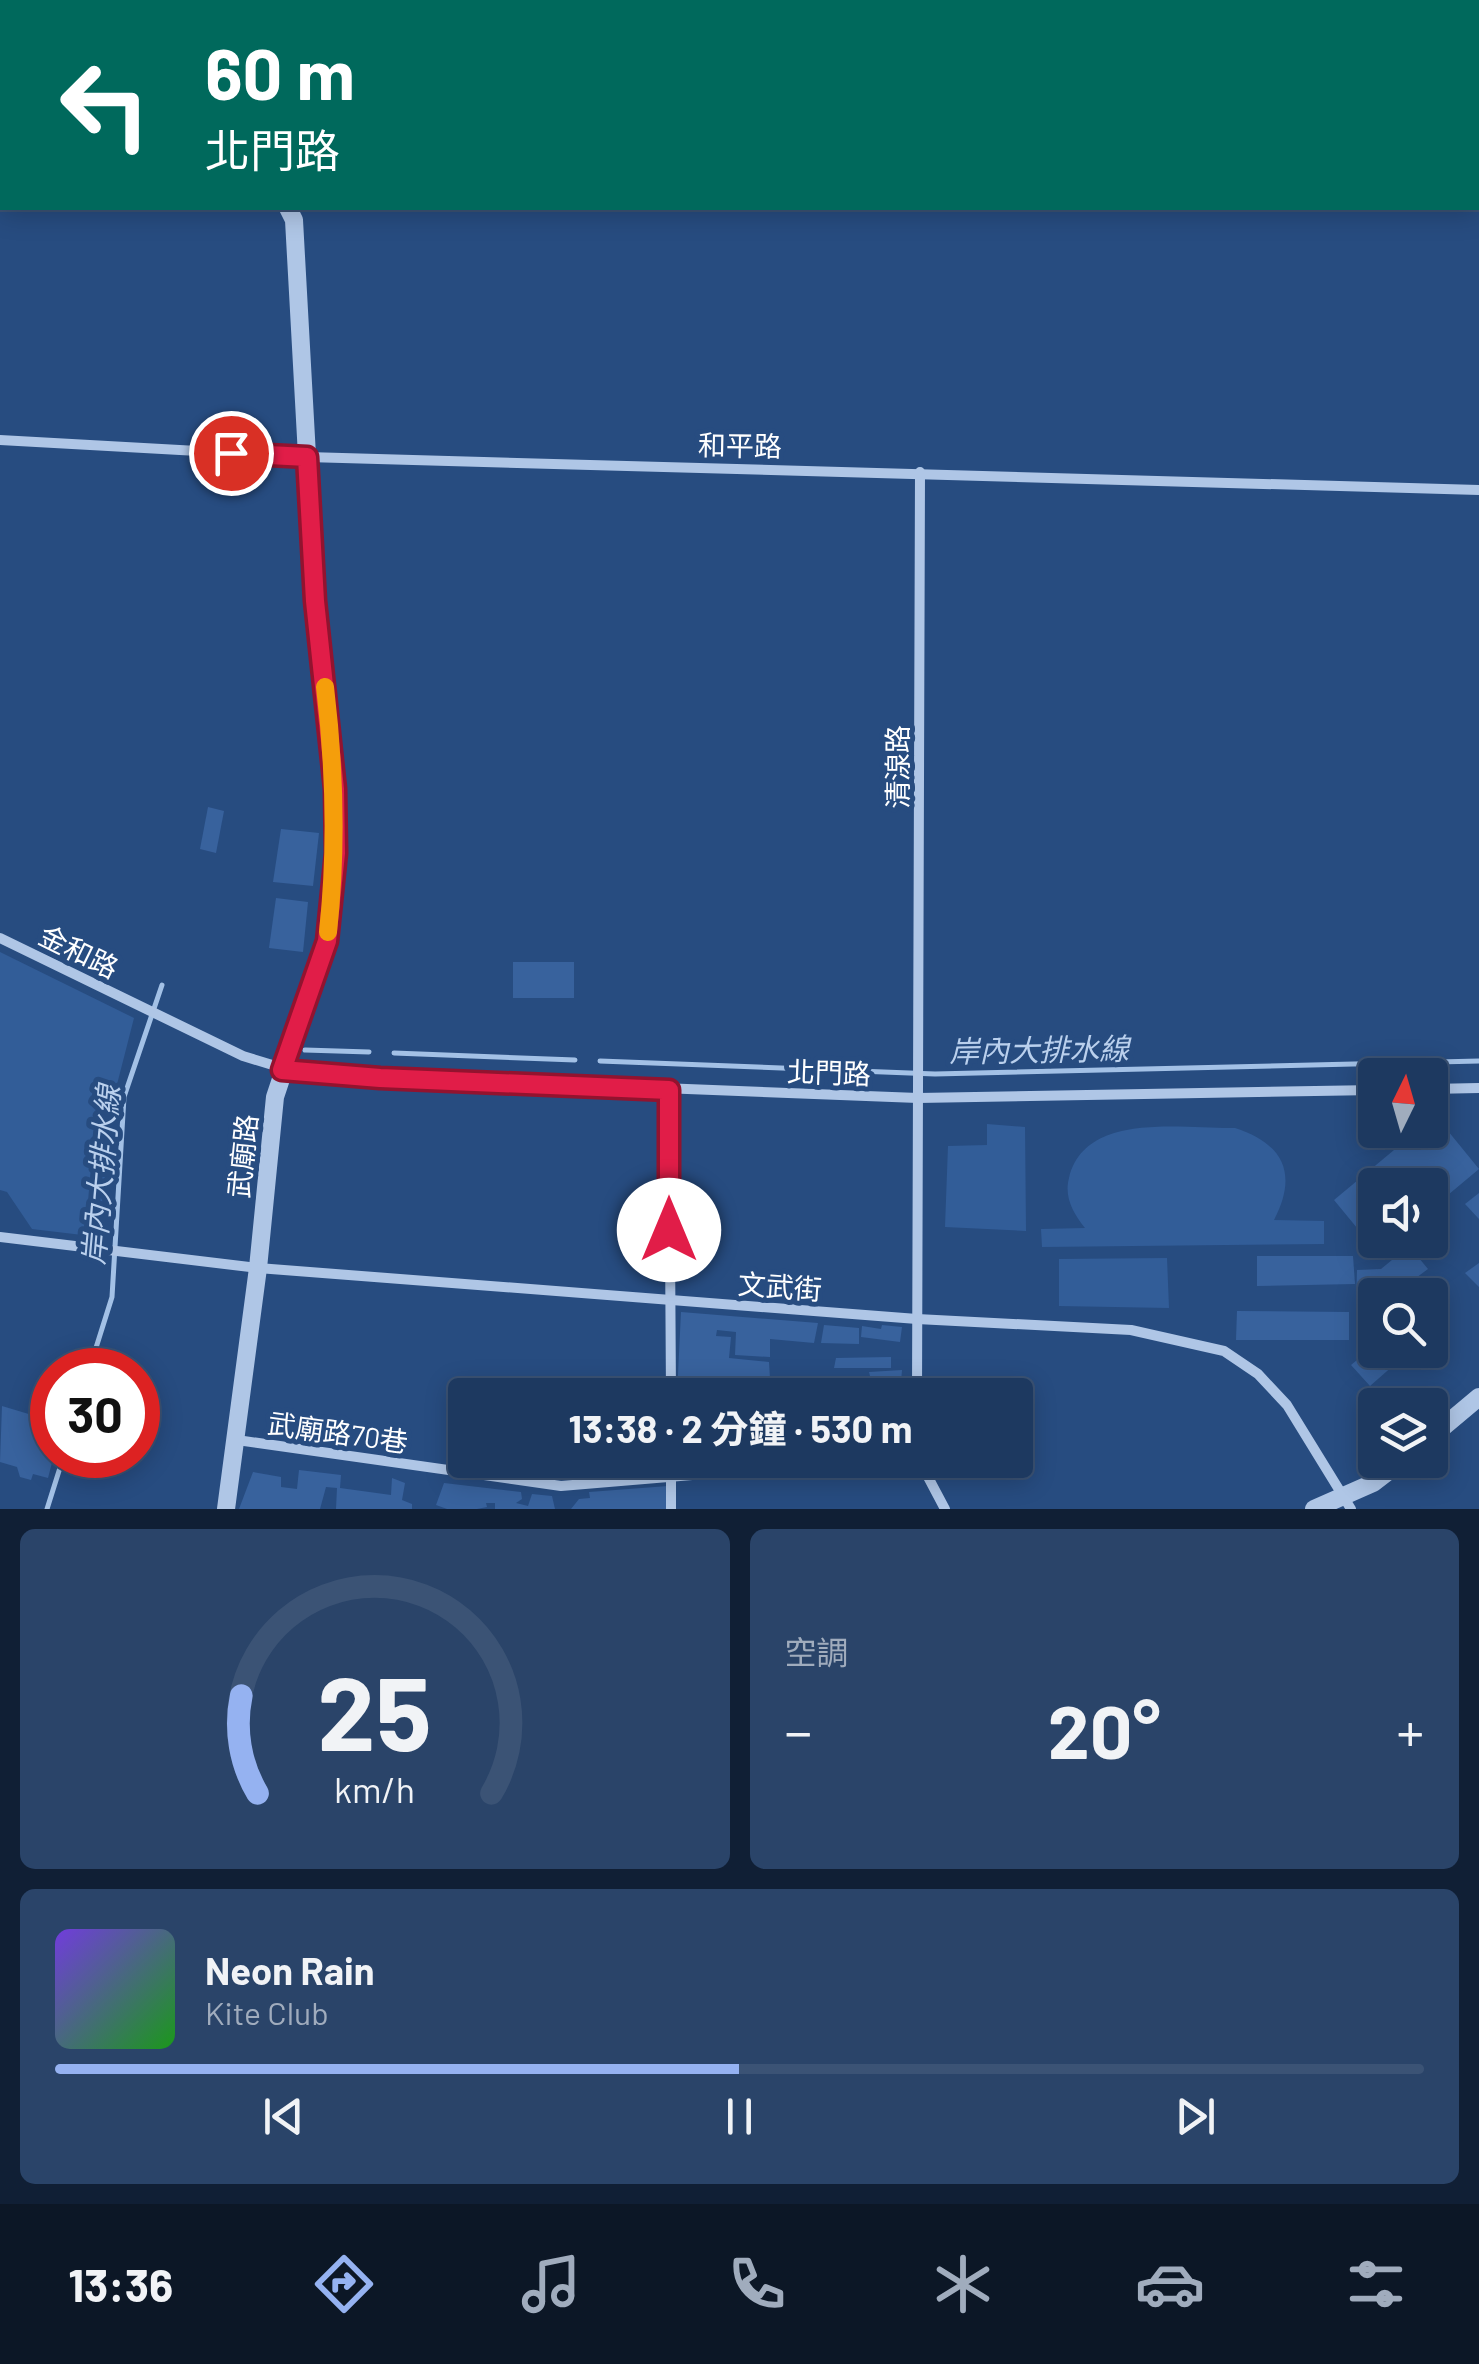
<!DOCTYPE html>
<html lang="zh-TW">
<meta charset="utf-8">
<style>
:root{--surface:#1d3960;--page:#2a4469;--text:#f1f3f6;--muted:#a0acbd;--line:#3b5375;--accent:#95b2f1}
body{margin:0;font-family:Barlow,"Noto Sans TC",sans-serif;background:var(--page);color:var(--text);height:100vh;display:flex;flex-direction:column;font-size:38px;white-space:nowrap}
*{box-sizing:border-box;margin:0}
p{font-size:32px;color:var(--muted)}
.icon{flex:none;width:55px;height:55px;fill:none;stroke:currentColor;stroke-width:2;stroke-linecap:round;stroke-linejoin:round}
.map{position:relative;height:1509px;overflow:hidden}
.details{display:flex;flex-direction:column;gap:20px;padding:20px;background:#101f35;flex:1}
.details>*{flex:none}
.hud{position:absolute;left:0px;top:0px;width:1480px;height:210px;box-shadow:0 5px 25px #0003,0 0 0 2px var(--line);background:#00695c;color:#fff;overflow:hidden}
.needle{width:65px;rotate:5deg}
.controls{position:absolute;left:1358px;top:1058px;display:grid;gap:20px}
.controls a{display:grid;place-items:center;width:90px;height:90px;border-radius:10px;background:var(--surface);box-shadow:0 5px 25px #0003,0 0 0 2px var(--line);font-size:50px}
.speed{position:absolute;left:30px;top:1348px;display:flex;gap:20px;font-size:50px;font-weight:700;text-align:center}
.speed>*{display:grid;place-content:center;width:130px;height:130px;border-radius:50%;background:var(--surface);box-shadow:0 5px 25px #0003,0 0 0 2px var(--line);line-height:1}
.speed .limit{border:15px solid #d22;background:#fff;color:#111}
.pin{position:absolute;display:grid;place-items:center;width:85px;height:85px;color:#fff;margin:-42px;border:5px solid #fff;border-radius:50%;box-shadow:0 2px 10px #0007}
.me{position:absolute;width:110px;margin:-55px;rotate:0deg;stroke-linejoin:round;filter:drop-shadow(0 0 8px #0008)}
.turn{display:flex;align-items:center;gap:35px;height:210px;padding:0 40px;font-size:45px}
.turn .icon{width:130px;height:130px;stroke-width:2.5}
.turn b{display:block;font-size:70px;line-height:85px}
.big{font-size:75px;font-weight:700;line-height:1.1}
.details .card{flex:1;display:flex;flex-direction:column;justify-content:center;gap:15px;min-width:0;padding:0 35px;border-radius:15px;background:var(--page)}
.details .dial{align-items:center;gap:0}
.dial svg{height:260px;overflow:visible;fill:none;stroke:var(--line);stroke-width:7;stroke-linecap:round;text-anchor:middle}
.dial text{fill:var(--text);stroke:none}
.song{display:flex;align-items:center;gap:30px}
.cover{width:120px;height:120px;border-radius:15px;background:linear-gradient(135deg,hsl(260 70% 55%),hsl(120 70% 35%))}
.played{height:10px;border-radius:5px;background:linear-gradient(90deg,var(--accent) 50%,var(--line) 50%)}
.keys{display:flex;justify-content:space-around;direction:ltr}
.heat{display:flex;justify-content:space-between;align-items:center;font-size:55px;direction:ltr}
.details .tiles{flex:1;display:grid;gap:20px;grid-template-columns:1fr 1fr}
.card:last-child{grid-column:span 2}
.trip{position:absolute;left:448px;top:1378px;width:585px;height:100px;border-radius:10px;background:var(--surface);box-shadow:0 5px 25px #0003,0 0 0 2px var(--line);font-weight:700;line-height:100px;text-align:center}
.tabs{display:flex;height:160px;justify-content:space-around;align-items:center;background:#0c1726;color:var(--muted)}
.tabs .icon{width:70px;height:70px}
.tabs .active{color:var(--accent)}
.tabs b{font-size:45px;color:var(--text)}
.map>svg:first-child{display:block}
</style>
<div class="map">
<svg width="1479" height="1509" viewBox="0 0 1479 1509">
<rect width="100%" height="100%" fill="#274c80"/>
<g fill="#325d98">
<path d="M0,952L134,1018L112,1104L99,1237L32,1229L7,1192L0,1190Z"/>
<path d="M987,1124L1025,1127L1026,1231L945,1227L948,1146L987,1145Z"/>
<path d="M1235,1128C1284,1144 1298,1174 1274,1220L1324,1221V1244L1042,1247L1041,1229L1085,1228C1073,1213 1064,1197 1069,1178C1085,1111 1182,1129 1235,1128Z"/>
<path d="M1167,1258L1169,1308L1059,1306V1259Z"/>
</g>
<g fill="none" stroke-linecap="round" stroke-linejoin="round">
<g stroke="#a3c1e6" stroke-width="5">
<path d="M305,1050L369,1052"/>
<path d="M394,1053L575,1060"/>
<path d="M600,1061L935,1074L1479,1061"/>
<path d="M89,1370L112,1297L124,1097L162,985"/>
<path d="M47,1509L64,1455"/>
</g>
</g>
<g fill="#38629d">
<path d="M208,807L224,811L216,853L200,849Z"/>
<path d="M281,829L319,833L313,886L273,882Z"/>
<path d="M276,898L308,902L303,952L269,948Z"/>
<rect x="513" y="962" width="61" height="36"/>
<path d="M1435,1115L1479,1169L1430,1210V1185H1375V1240L1367,1230L1362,1234L1334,1200L1418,1130H1430V1120Z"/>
<path d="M1479,1193V1219L1465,1204Z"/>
<path d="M1409,1246L1428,1269L1393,1295H1375V1305L1356,1304L1357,1270L1381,1269Z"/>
<path d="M1257,1256H1353L1355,1284L1257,1286Z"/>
<path d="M1479,1263V1287L1465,1273Z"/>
<path d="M1237,1311L1349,1312V1340H1236Z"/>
<path d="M681,1312L818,1323L814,1343L770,1339V1357L735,1355L736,1332L717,1330L716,1336L731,1337L729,1358L769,1362L771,1395H677Z"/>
<path d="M1430,1314L1440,1325L1430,1334Z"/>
<path d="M824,1325L859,1328V1344L821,1343Z"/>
<path d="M882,1325L902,1327L900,1342L861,1337L862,1326L881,1329Z"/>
<path d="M1375,1345V1350H1411L1370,1386L1351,1365Z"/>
<path d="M891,1357V1368H834L836,1358Z"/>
<path d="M902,1370L900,1395H850L848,1381L871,1380L869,1372Z"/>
<path d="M2,1406L52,1421L54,1455L48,1478L33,1474L31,1480L20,1477L17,1467L0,1462Z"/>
<path d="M677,1460H718V1463L683,1465Z"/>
<path d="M299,1470L341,1475L340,1488L391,1495L392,1478L405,1483L402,1500L412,1504V1509H336L337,1488L326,1487L320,1509H239L253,1472L281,1477V1487L297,1489Z"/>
<path d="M444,1483L521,1492L522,1499L516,1503L528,1506L532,1494L552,1496L555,1509H495V1503H486L487,1507L477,1509H447L436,1505Z"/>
<path d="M668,1486L667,1509H571L579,1499L590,1498L589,1492Z"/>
</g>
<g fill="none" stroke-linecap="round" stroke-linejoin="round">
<g stroke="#afc6e6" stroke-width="10">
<path d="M0,440L307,457L1479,490"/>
<path d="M0,938L243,1056L302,1074L918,1098L1375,1090"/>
<path d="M1430,1089L1479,1088"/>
<path d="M669,1090L671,1395"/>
<path d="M0,1237L258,1268L917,1319L1131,1330L1224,1351L1258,1374L1287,1405L1351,1509"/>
<path d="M917,1395L920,472"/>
<path d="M237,1440L561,1486L872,1460"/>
<path d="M919,1460L945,1509"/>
<path d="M671,1509V1460"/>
</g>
<g stroke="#afc6e6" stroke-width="18">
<path d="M208,0L209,2"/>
<path d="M1430,1438L1479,1397"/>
<path d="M226,1509L258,1268L275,1097L327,941L336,853L335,789L315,601L294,220L288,208"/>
<path d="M1314,1509L1373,1483L1403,1460"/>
</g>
</g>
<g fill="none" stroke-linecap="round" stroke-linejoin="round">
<defs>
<path id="route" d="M231,453L307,457L315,601L335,789L336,853L327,941L282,1070L380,1078L669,1090V1230"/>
</defs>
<use href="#route" stroke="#92132f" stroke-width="25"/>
<use href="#route" stroke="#e11d48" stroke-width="18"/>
<path stroke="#f59e0b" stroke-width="18" d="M325,687C335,770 337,849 328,932"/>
</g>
<g text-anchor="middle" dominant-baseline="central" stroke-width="10" stroke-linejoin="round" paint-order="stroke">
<g font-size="28" fill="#fff" stroke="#274c80">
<text transform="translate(740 445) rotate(1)">和平路</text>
<text transform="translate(897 767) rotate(-90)">清湶路</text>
<text transform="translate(79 951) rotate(26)">金和路</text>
<text transform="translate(829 1072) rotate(2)">北門路</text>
<text transform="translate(242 1156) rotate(-84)">武廟路</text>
<text transform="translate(780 1286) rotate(4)">文武街</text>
<text transform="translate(338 1432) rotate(8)">武廟路70巷</text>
</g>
<g font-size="30" font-style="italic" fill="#bad0ed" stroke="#274c80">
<text transform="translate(1039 1049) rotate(-1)">岸內大排水線</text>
<text transform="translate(100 1175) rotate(-85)">岸內大排水線</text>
</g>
</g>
</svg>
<div class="controls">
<a><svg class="needle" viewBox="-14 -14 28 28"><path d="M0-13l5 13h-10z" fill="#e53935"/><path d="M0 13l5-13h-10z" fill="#a0acbd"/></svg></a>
<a><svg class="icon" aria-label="sound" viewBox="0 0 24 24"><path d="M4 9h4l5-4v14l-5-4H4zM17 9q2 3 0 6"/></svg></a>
<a><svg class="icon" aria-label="search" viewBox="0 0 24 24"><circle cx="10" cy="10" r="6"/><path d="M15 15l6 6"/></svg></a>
<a><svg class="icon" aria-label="layers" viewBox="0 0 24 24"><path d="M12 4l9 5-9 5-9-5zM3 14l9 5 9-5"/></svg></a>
</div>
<div class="speed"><div class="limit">30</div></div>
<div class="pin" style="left:231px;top:453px;background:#d93025"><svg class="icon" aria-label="arrive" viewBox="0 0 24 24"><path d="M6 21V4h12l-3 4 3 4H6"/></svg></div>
<svg class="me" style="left:669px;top:1230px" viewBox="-20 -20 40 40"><circle r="19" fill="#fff"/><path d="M0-13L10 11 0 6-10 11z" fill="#e11d48"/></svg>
<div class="trip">13:38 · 2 分鐘 · 530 m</div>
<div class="hud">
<div class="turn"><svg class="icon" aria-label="left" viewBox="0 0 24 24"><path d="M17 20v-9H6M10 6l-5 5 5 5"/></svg><div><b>60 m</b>北門路</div></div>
</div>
</div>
<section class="details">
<div class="tiles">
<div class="card dial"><svg viewBox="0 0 100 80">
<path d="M14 69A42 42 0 1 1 86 69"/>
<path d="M14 69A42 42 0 0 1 9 39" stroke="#95b2f1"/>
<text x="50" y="56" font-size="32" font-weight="700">25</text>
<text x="50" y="72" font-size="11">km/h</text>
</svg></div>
<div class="card"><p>空調</p>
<div class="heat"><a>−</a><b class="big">20°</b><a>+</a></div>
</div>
<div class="card">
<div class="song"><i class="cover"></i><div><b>Neon Rain</b><p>Kite Club</p></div></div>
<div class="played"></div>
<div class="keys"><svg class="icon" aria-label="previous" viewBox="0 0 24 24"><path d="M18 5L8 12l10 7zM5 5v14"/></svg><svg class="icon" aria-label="pause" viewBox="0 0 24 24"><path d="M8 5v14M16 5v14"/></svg><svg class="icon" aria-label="next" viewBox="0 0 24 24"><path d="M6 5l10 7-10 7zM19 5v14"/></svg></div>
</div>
</div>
</section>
<nav class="tabs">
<b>13:36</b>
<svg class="icon active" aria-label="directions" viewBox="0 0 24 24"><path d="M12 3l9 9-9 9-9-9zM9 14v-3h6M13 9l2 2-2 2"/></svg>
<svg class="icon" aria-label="music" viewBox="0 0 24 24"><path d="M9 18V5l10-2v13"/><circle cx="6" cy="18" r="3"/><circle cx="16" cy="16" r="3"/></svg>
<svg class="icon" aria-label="phone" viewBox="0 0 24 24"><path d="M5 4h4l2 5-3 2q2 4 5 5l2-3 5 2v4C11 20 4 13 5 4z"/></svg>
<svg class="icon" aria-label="climate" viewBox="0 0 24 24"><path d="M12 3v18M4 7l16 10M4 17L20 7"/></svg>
<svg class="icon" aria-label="car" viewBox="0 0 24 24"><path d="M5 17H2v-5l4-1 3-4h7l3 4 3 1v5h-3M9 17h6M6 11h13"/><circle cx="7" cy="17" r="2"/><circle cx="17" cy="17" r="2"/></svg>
<svg class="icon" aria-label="filters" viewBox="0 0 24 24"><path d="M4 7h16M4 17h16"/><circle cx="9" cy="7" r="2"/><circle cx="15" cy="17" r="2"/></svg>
</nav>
